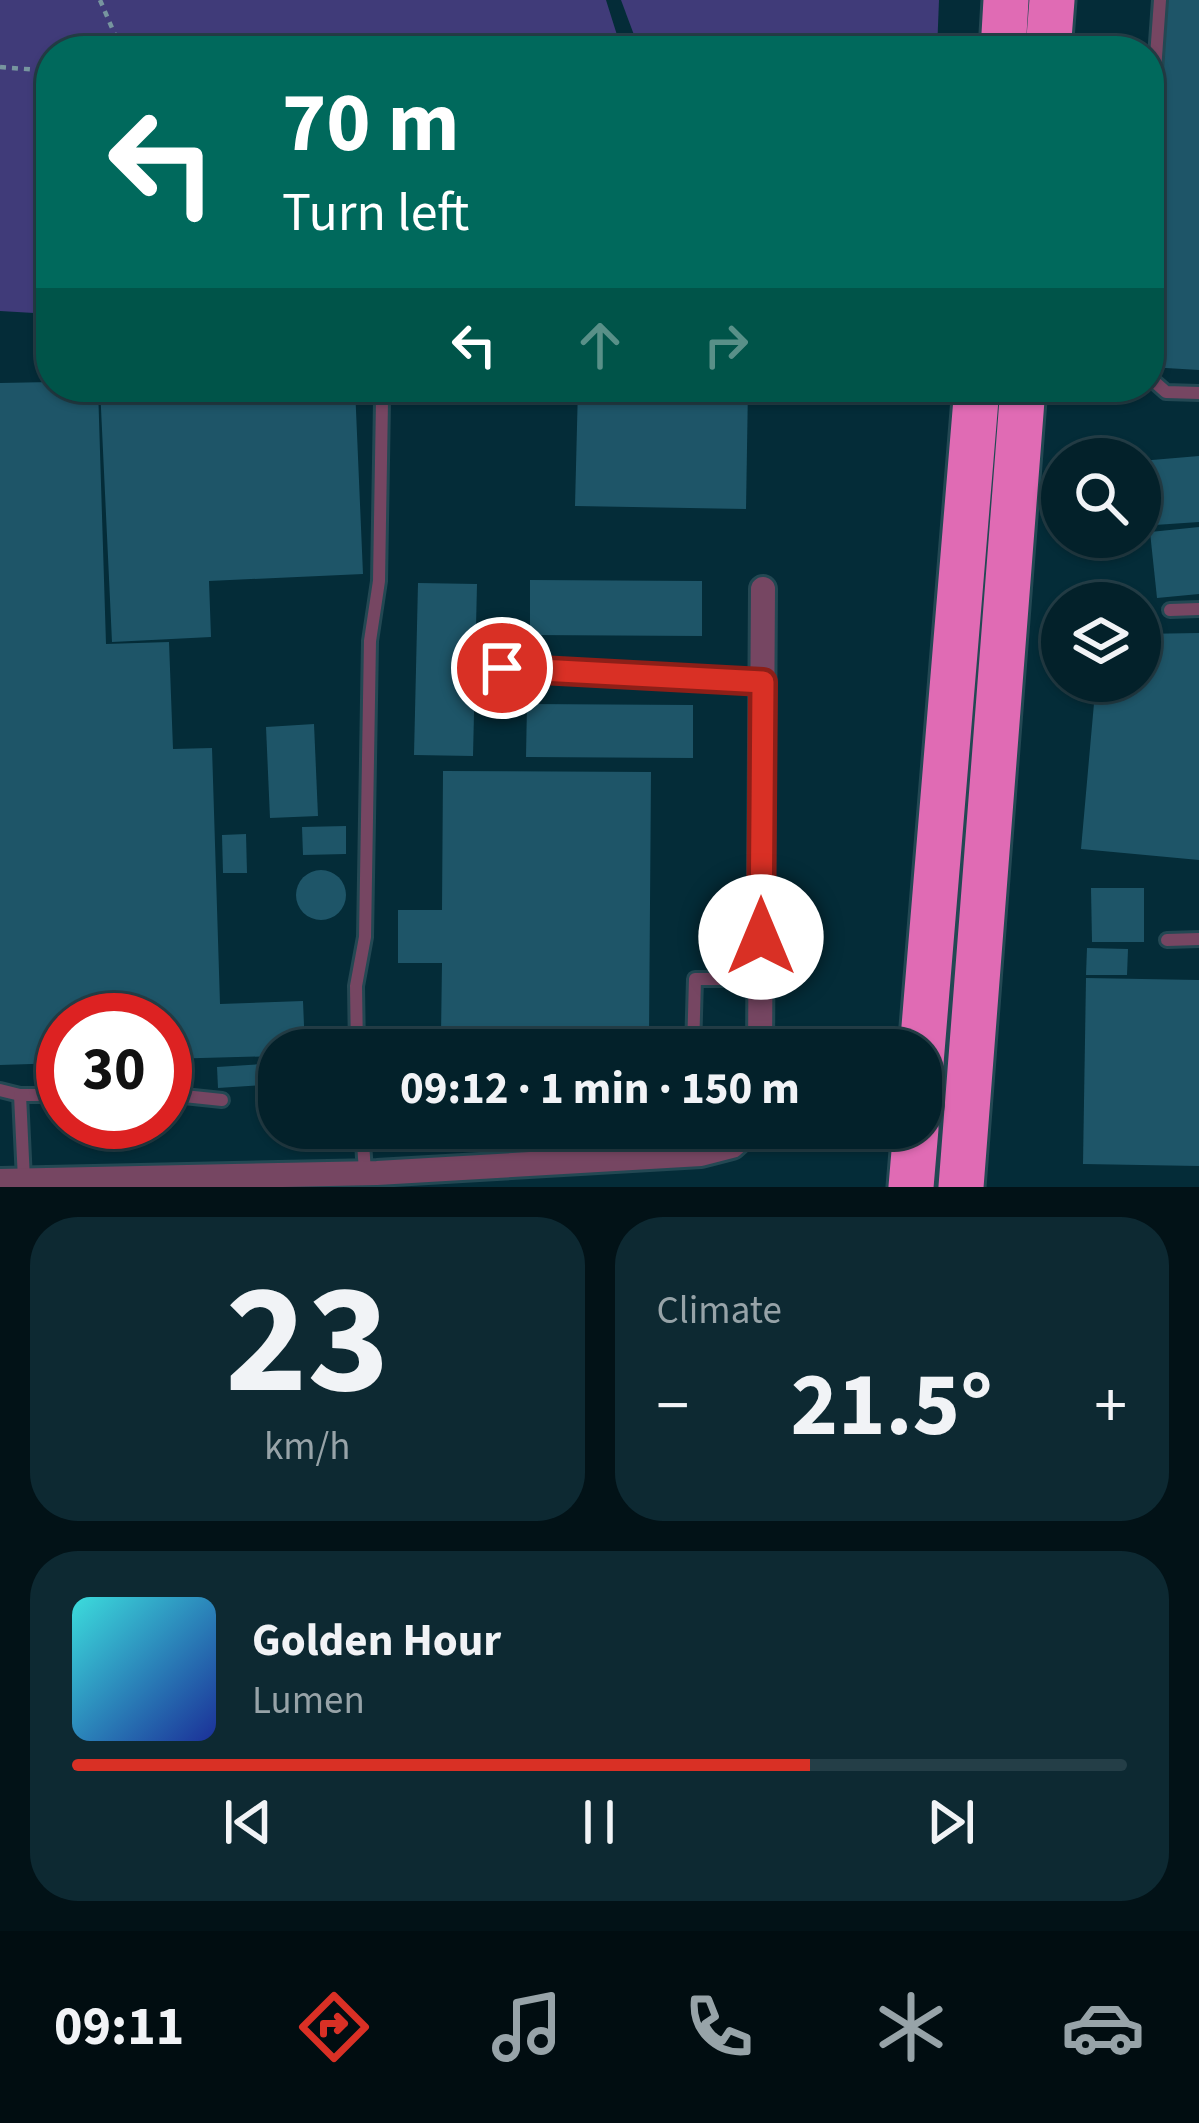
<!DOCTYPE html>
<meta charset="utf-8">
<style>
:root{--surface:#03212a;--page:#0d2932;--text:#f1f3f6;--muted:#97a3a8;--line:#243e47;--accent:#d93025}
body{margin:0;font-family:"Source Sans 3",sans-serif;background:var(--page);color:var(--text);height:100vh;display:flex;flex-direction:column;font-size:45px;white-space:nowrap}
*{box-sizing:border-box;margin:0}
p{font-size:39px;color:var(--muted)}
.icon{flex:none;width:66px;height:66px;fill:none;stroke:currentColor;stroke-width:2;stroke-linecap:round;stroke-linejoin:round}
.map{position:relative;height:1187px;overflow:hidden}
.details{display:flex;flex-direction:column;gap:30px;padding:30px;background:#021217;flex:1}
.details>*{flex:none}
.hud{position:absolute;left:36px;top:36px;width:1128px;height:366px;border-radius:48px;box-shadow:0 3px 9px #0004,0 0 0 3px var(--line);background:#00695c;color:#fff;overflow:hidden}
.tools{position:absolute;left:1041px;top:438px;display:grid;gap:24px}
.tools a{display:grid;place-items:center;width:120px;height:120px;border-radius:50%;background:var(--surface);box-shadow:0 3px 9px #0004,0 0 0 3px var(--line);font-size:60px}
.speed{position:absolute;left:36px;top:993px;display:flex;gap:24px;font-size:60px;font-weight:700;text-align:center}
.speed>*{display:grid;place-content:center;width:156px;height:156px;border-radius:50%;background:var(--surface);box-shadow:0 3px 9px #0004,0 0 0 3px var(--line);line-height:1}
.speed .limit{border:18px solid #d22;background:#fff;color:#111}
.pin{position:absolute;display:grid;place-items:center;width:102px;height:102px;color:#fff;margin:-51px;border:6px solid #fff;border-radius:50%;box-shadow:0 3px 12px #0007}
.me{position:absolute;width:132px;margin:-66px;rotate:0deg;stroke-linejoin:round;filter:drop-shadow(0 0 9px #0008)}
.turn{display:flex;align-items:center;gap:42px;height:252px;padding:0 48px;font-size:54px}
.turn .icon{width:156px;height:156px;stroke-width:2.5}
.turn b{display:block;font-size:84px;line-height:102px}
.lanes{display:flex;align-items:center;height:114px;padding:0 48px;background:#0003;justify-content:center;gap:60px;direction:ltr}
.lanes .off{opacity:.35}
.big{font-size:90px;font-weight:700;line-height:1.1}
.details .widget{flex:1;display:flex;flex-direction:column;justify-content:center;gap:18px;min-width:0;padding:0 42px;border-radius:48px;background:var(--page)}
.details .dial{align-items:center;gap:0}
.dial b{font-size:156px;line-height:1}
.song{display:flex;align-items:center;gap:36px}
.cover{width:144px;height:144px;border-radius:18px;background:linear-gradient(135deg,hsl(180 70% 55%),hsl(230 70% 35%))}
.played{height:12px;border-radius:6px;background:linear-gradient(90deg,var(--accent) 70%,var(--line) 70%)}
.keys{display:flex;justify-content:space-around;direction:ltr}
.heat{display:flex;justify-content:space-between;align-items:center;font-size:66px;direction:ltr}
.details .tiles{flex:1;display:grid;gap:30px;grid-template-columns:1fr 1fr}
.widget:last-child{grid-column:span 2}
.trip{position:absolute;left:258px;top:1029px;width:684px;height:120px;border-radius:48px;background:var(--surface);box-shadow:0 3px 9px #0004,0 0 0 3px var(--line);font-weight:700;line-height:120px;text-align:center}
.tabs{display:flex;height:192px;justify-content:space-around;align-items:center;background:#010d11;color:var(--muted)}
.tabs .icon{width:84px;height:84px}
.tabs .active{color:var(--accent)}
.tabs b{font-size:54px;color:var(--text)}
.map>svg:first-child{display:block}
</style>
<div class="map">
<svg width="1199" height="1187" viewBox="0 0 1199 1187">
<rect width="100%" height="100%" fill="#042c38"/>
<g fill="#403b79">
<path d="M0,0H606L622,51H51V314L0,311Z"/>
<path d="M621,0H939L937,51H640Z"/>
</g>
<g fill="#1e5568">
<path d="M1165,0H1199V370L1149,367L1160,220L1149,219Z"/>
<path d="M51,382V387H98L106,644L169,642L173,749L212,748L220,1004L303,1001L305,1050H279V1056L165,1059V1020H63V1063L0,1065V383Z"/>
<path d="M100,387H355L363,574L209,581L211,637L112,642Z"/>
<path d="M578,387H748L746,509L575,506Z"/>
<path d="M1199,456V522L1140,526V461Z"/>
<path d="M1199,527V594L1157,598L1150,532Z"/>
<path d="M530,580L702,581V636L530,635Z"/>
<path d="M418,583L477,584L473,756L414,755Z"/>
<path d="M1199,633V860L1081,849L1096,681H1140V634Z"/>
<path d="M527,704L693,705V758L526,757Z"/>
<path d="M314,724L318,816L270,818L266,727Z"/>
<path d="M443,771L651,772L649,1037L441,1035L442,963H398V910H442Z"/>
<path d="M346,826V854L303,855L302,827Z"/>
<path d="M246,834L247,873H223L222,835Z"/>
<circle cx="321" cy="895" r="25"/>
<path d="M1091,888H1144V942H1092Z"/>
<path d="M1087,948L1128,949L1127,975H1086Z"/>
<path d="M1086,978L1199,980V1166L1083,1164Z"/>
<path d="M279,1063V1084L218,1088L217,1067Z"/>
</g>
<g fill="none" stroke-linecap="round" stroke-linejoin="round">
<defs>
<g id="lane">
<path d="M1149,156L1160,0"/>
<path d="M1149,377L1166,392L1199,393"/>
<path d="M1170,610L1199,609"/>
<path d="M502,668L761,682"/>
<path d="M1167,940L1199,939"/>
<path d="M357,1050L356,986L365,937L370,641L379,581L382,401L377,387"/>
<path d="M693,1050L695,979H761"/>
<path d="M0,1090L20,1095L24,1180"/>
<path d="M165,1094L222,1100"/>
<path d="M20,1095H63"/>
<path d="M362,1128L365,1172"/>
<path d="M556,1128L557,1161"/>
</g>
<g id="street">
<path d="M760,1050L763,589"/>
<path d="M0,1181L377,1173L701,1154L732,1146L752,1128"/>
</g>
<g id="highway">
<path d="M1003,51L1006,0"/>
<path d="M1048,51L1052,0"/>
<path d="M921,1063L977,387"/>
<path d="M911,1187L916,1128"/>
<path d="M961,1187L1023,387"/>
</g>
</defs>
<use href="#lane" stroke="#234853" stroke-width="18"/>
<use href="#street" stroke="#234853" stroke-width="30"/>
<use href="#highway" stroke="#234853" stroke-width="51"/>
<g stroke="#77959f" stroke-width="4.5" stroke-dasharray="6 6" stroke-linecap="butt">
<path d="M100,0L122,51"/>
<path d="M0,67L51,71"/>
</g>
<use href="#lane" stroke="#764662" stroke-width="12"/>
<use href="#street" stroke="#764662" stroke-width="24"/>
<use href="#highway" stroke="#e06bb4" stroke-width="45"/>
</g>
<g fill="none" stroke-linecap="round" stroke-linejoin="round">
<defs>
<path id="route" d="M502,668L763,682L761,937"/>
</defs>
<use href="#route" stroke="#8d1f18" stroke-width="30"/>
<use href="#route" stroke="#d93025" stroke-width="21"/>
</g>
</svg>
<div class="tools">
<a><svg class="icon" aria-label="search" viewBox="0 0 24 24"><circle cx="10" cy="10" r="6"/><path d="M15 15l6 6"/></svg></a>
<a><svg class="icon" aria-label="layers" viewBox="0 0 24 24"><path d="M12 4l9 5-9 5-9-5zM3 14l9 5 9-5"/></svg></a>
</div>
<div class="speed"><div class="limit">30</div></div>
<div class="pin" style="left:502px;top:668px;background:#d93025"><svg class="icon" aria-label="arrive" viewBox="0 0 24 24"><path d="M6 21V4h12l-3 4 3 4H6"/></svg></div>
<svg class="me" style="left:761px;top:937px" viewBox="-20 -20 40 40"><circle r="19" fill="#fff"/><path d="M0-13L10 11 0 6-10 11z" fill="#d93025"/></svg>
<div class="trip">09:12 · 1 min · 150 m</div>
<div class="hud">
<div class="turn"><svg class="icon" aria-label="left" viewBox="0 0 24 24"><path d="M17 20v-9H6M10 6l-5 5 5 5"/></svg><div><b>70 m</b>Turn left</div></div>
<div class="lanes"><svg class="icon" aria-label="left" viewBox="0 0 24 24"><path d="M17 20v-9H6M10 6l-5 5 5 5"/></svg><svg class="icon off" aria-label="ahead" viewBox="0 0 24 24"><path d="M12 20V5M6 11l6-6 6 6"/></svg><svg class="icon off" aria-label="right" viewBox="0 0 24 24"><path d="M7 20v-9h11M14 6l5 5-5 5"/></svg></div>
</div>
</div>
<section class="details">
<div class="tiles">
<div class="widget dial"><b>23</b><p>km/h</p></div>
<div class="widget"><p>Climate</p>
<div class="heat"><a>−</a><b class="big">21.5°</b><a>+</a></div>
</div>
<div class="widget">
<div class="song"><i class="cover"></i><div><b>Golden Hour</b><p>Lumen</p></div></div>
<div class="played"></div>
<div class="keys"><svg class="icon" aria-label="previous" viewBox="0 0 24 24"><path d="M18 5L8 12l10 7zM5 5v14"/></svg><svg class="icon" aria-label="pause" viewBox="0 0 24 24"><path d="M8 5v14M16 5v14"/></svg><svg class="icon" aria-label="next" viewBox="0 0 24 24"><path d="M6 5l10 7-10 7zM19 5v14"/></svg></div>
</div>
</div>
</section>
<nav class="tabs">
<b>09:11</b>
<svg class="icon active" aria-label="directions" viewBox="0 0 24 24"><path d="M12 3l9 9-9 9-9-9zM9 14v-3h6M13 9l2 2-2 2"/></svg>
<svg class="icon" aria-label="music" viewBox="0 0 24 24"><path d="M9 18V5l10-2v13"/><circle cx="6" cy="18" r="3"/><circle cx="16" cy="16" r="3"/></svg>
<svg class="icon" aria-label="phone" viewBox="0 0 24 24"><path d="M5 4h4l2 5-3 2q2 4 5 5l2-3 5 2v4C11 20 4 13 5 4z"/></svg>
<svg class="icon" aria-label="climate" viewBox="0 0 24 24"><path d="M12 3v18M4 7l16 10M4 17L20 7"/></svg>
<svg class="icon" aria-label="car" viewBox="0 0 24 24"><path d="M5 17H2v-5l4-1 3-4h7l3 4 3 1v5h-3M9 17h6M6 11h13"/><circle cx="7" cy="17" r="2"/><circle cx="17" cy="17" r="2"/></svg>
</nav>
